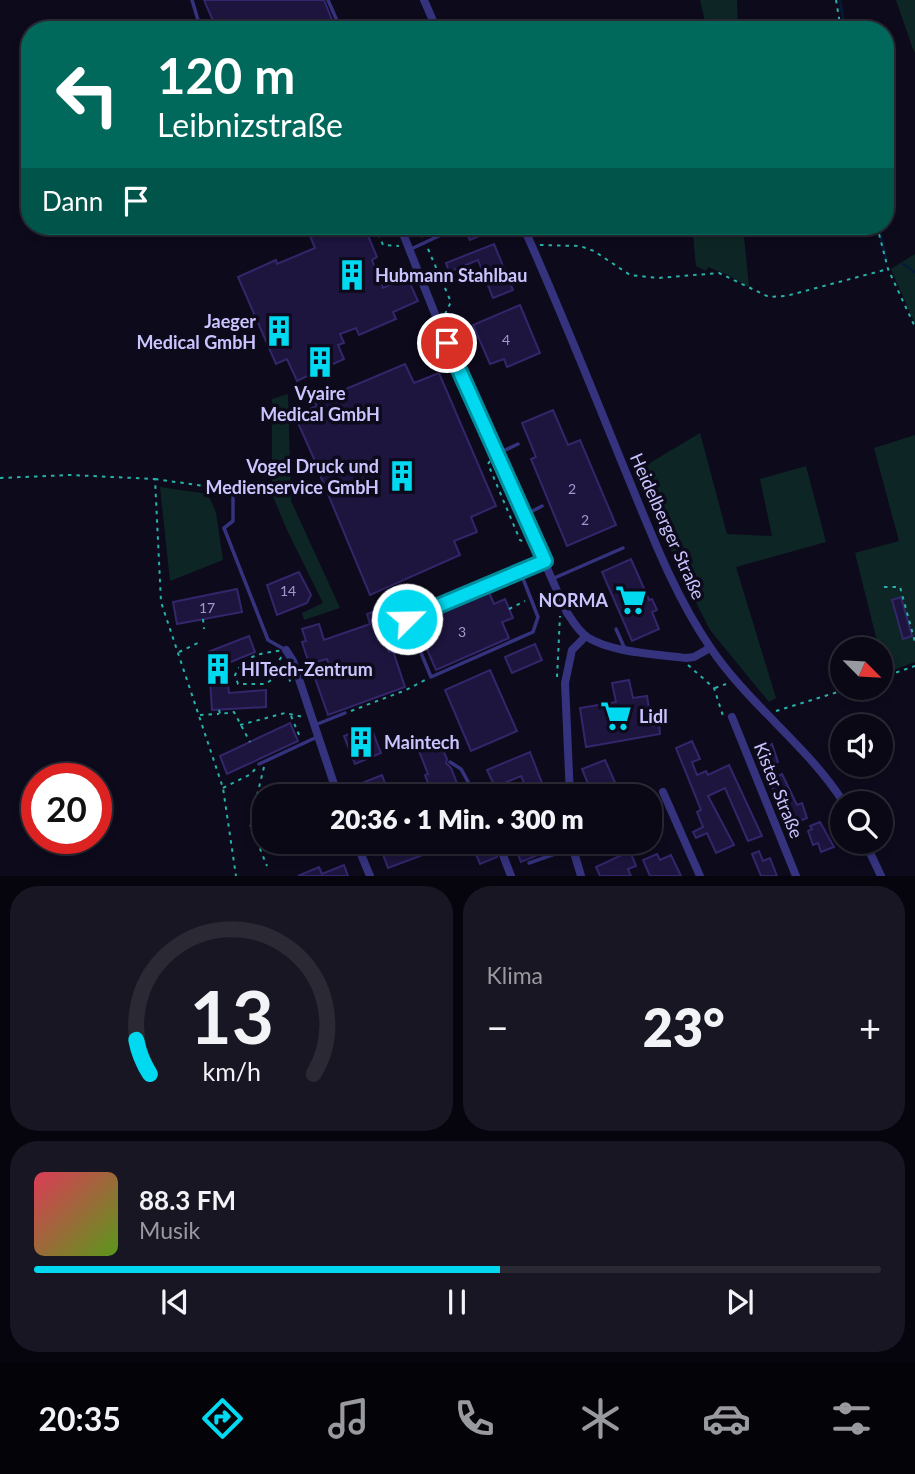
<!DOCTYPE html>
<html lang="de">
<meta charset="utf-8">
<style>
:root{--surface:#0a0815;--page:#181622;--text:#f1f3f6;--muted:#999aa0;--line:#2a2934;--accent:#00d9f0}
body{margin:0;font-family:Lato,sans-serif;background:var(--page);color:var(--text);height:100vh;display:flex;flex-direction:column;font-size:26px;white-space:nowrap}
*{box-sizing:border-box;margin:0}
p{font-size:23px;color:var(--muted)}
.icon{flex:none;width:38px;height:38px;fill:none;stroke:currentColor;stroke-width:2;stroke-linecap:round;stroke-linejoin:round}
.map{position:relative;height:876px;overflow:hidden}
.side{display:flex;flex-direction:column;gap:10px;padding:10px;background:#06040c;flex:1}
.side>*{flex:none}
.hud{position:absolute;left:21px;top:21px;width:873px;height:214px;border-radius:28px;box-shadow:0 4px 10px #0003,0 0 0 2px var(--line);background:#00695c;color:#fff;overflow:hidden}
.needle{width:46px;rotate:114deg}
.fabs{position:absolute;left:830px;top:637px;display:grid;gap:14px}
.fabs a{display:grid;place-items:center;width:63px;height:63px;border-radius:50%;background:var(--surface);box-shadow:0 4px 10px #0003,0 0 0 2px var(--line);font-size:35px}
.speed{position:absolute;left:21px;top:763px;display:flex;gap:14px;font-size:35px;font-weight:700;text-align:center}
.speed>*{display:grid;place-content:center;width:91px;height:91px;border-radius:50%;background:var(--surface);box-shadow:0 4px 10px #0003,0 0 0 2px var(--line);line-height:1}
.speed .limit{border:10px solid #d22;background:#fff;color:#111}
.pin{position:absolute;display:grid;place-items:center;width:60px;height:60px;color:#fff;margin:-30px;border:4px solid #fff;border-radius:50%;box-shadow:0 2px 7px #0007}
.me{position:absolute;width:77px;margin:-38px;rotate:67deg;stroke-linejoin:round;filter:drop-shadow(0 0 5px #0008)}
.turn{display:flex;align-items:center;gap:24px;height:147px;padding:0 21px;font-size:32px}
.turn .icon{width:91px;height:91px;stroke-width:2.5}
.turn b{display:block;font-size:49px;line-height:60px}
.then{display:flex;align-items:center;height:66px;padding:0 21px;background:#0003;gap:14px;font-size:26px}
.big{font-size:52px;font-weight:800;line-height:1.1}
.side .tile{flex:1;display:flex;flex-direction:column;justify-content:center;gap:10px;min-width:0;padding:0 24px;border-radius:28px;background:var(--page)}
.side .dial{align-items:center;gap:0}
.dial svg{height:182px;overflow:visible;fill:none;stroke:var(--line);stroke-width:7;stroke-linecap:round;text-anchor:middle}
.dial text{fill:var(--text);stroke:none}
.song{display:flex;align-items:center;gap:21px}
.cover{width:84px;height:84px;border-radius:10px;background:linear-gradient(135deg,hsl(350 70% 55%),hsl(90 70% 35%))}
.played{height:7px;border-radius:4px;background:linear-gradient(90deg,var(--accent) 55%,var(--line) 55%)}
.keys{display:flex;justify-content:space-around;direction:ltr}
.heat{display:flex;justify-content:space-between;align-items:center;font-size:38px;direction:ltr}
.side .tiles{flex:1;display:grid;gap:10px;grid-template-columns:1fr 1fr}
.tile:last-child{grid-column:span 2}
.trip{position:absolute;left:252px;top:784px;width:410px;height:70px;border-radius:28px;background:var(--surface);box-shadow:0 4px 10px #0003,0 0 0 2px var(--line);font-weight:800;line-height:70px;text-align:center}
.dock{display:flex;height:112px;justify-content:space-around;align-items:center;background:#040308;color:var(--muted)}
.dock .icon{width:49px;height:49px}
.dock .current{color:var(--accent)}
.dock b{font-size:32px;color:var(--text)}
.map>svg:first-child{display:block}
</style>
<div class="map">
<svg width="915" height="876" viewBox="0 0 915 876">
<rect width="100%" height="100%" fill="#0d0a1c"/>
<g fill="#0d2625">
<path d="M700,0H737L738,30H707Z"/>
<path d="M896,0H915V53L913,49Z"/>
<path d="M692,226H743L749,287L728,275L708,267L706,271L696,266Z"/>
<path d="M915,254V324L891,269Z"/>
<path d="M288,394L291,501L340,608L304,620L302,613L323,603L287,530L272,494V399Z"/>
<path d="M700,433L727,534L772,536L760,479L806,466L826,542L736,567L776,698L769,702L710,630L676,563L640,469Z"/>
<path d="M915,435V662L885,673L855,553L899,541L874,448Z"/>
<path d="M160,487L208,494L216,513L223,560L170,581Z"/>
</g>
<g fill="none" stroke-linecap="round" stroke-linejoin="round">
<g stroke="#061939" stroke-width="2.5">
<path d="M840,0L845,30"/>
<path d="M878,226L886,259"/>
<path d="M903,264L915,272"/>
</g>
</g>
<g fill="#1d153e" stroke="#33266b" stroke-width="2">
<path d="M204,0H324L336,30H217Z"/>
<path d="M306,226H364L377,257L372,260L383,288L407,277L418,301L393,312L396,319L359,335L356,328L340,334L344,343L338,345L344,359L297,381L287,359L276,364L238,277L276,260L277,264L315,248Z"/>
<path d="M463,226H489L491,231L470,240Z"/>
<path d="M494,244L513,290L493,298L478,260L449,272L446,263Z"/>
<path d="M520,305L540,353L507,367L504,359L490,364L473,325Z"/>
<path d="M405,364L414,383L439,373L496,506L471,517L477,532L454,541L460,555L370,595L318,470L313,472L310,463L315,461L298,423L302,412L317,406L315,402Z"/>
<path d="M553,410L568,445L580,440L616,525L567,546L531,459L536,457L522,423Z"/>
<path d="M631,559L649,600L652,599L657,610L652,612L659,629L632,641L602,572Z"/>
<path d="M299,572L311,595L307,603L277,615L267,585Z"/>
<path d="M237,589L242,612L177,624L173,602Z"/>
<path d="M488,590L494,604L505,599L513,618L502,622L509,638L436,670L415,622Z"/>
<path d="M901,597L912,636L903,639L892,600Z"/>
<path d="M375,611L389,652L393,651L405,687L328,715L315,678L331,672L327,659L309,664L302,642L306,641L302,629L319,624L324,640L370,624L367,614Z"/>
<path d="M249,636L255,652L226,664L229,693L266,690V707L212,710L208,652Z"/>
<path d="M535,644L542,660L512,673L505,657Z"/>
<path d="M490,670L517,731L471,751L445,690Z"/>
<path d="M629,680L633,698L647,696L652,726L659,724L660,734L586,747L580,708L616,702L612,683Z"/>
<path d="M290,723L298,741L227,774L220,756Z"/>
<path d="M370,725L381,753L355,764L344,736Z"/>
<path d="M692,741L700,759L692,762L697,775L706,771L708,775L729,765L762,836L748,841L725,788L708,796L734,845L716,853L707,833L696,838L693,832L703,827L697,812L701,810L676,748Z"/>
<path d="M440,743L447,759L446,763L451,768L462,796H433L425,775L428,774L419,751Z"/>
<path d="M772,744L778,762L765,767L759,751Z"/>
<path d="M530,752L547,796H530L521,776L495,787L487,770Z"/>
<path d="M605,760L621,796H593L582,769Z"/>
<path d="M782,774L797,805L802,803L807,818L791,825L780,792L775,794L769,780Z"/>
<path d="M382,775L389,794L405,788L408,796H367L362,783Z"/>
<path d="M820,822L834,847L821,852L818,843L813,845L808,831L812,829L810,826Z"/>
<path d="M400,842H427L431,852L388,868L381,849Z"/>
<path d="M471,842H491L497,857L480,864Z"/>
<path d="M513,842H553L555,848L521,862Z"/>
<path d="M630,851L636,866L628,869L631,876H600L596,867Z"/>
<path d="M759,851L763,861L770,858L777,876H761L752,854Z"/>
<path d="M657,854L660,860L671,855L681,876H650L643,860Z"/>
<path d="M344,865L348,876H298L319,867L322,874Z"/>
</g>
<g fill="none" stroke-linecap="round" stroke-linejoin="round">
<g stroke="#26b2a9" stroke-width="2" stroke-dasharray="3.5 5" stroke-linecap="butt">
<path d="M836,0L841,30"/>
<path d="M375,226L383,245L399,246"/>
<path d="M418,226L423,238"/>
<path d="M877,226L888,269L915,327"/>
<path d="M540,245L580,246L594,251L630,275L658,278L719,273L769,297L786,296L888,269"/>
<path d="M428,249L451,302L445,314"/>
<path d="M490,461L488,464L520,540L526,543"/>
<path d="M0,478L70,475L155,479L161,602L223,788L236,876"/>
<path d="M155,479L225,489"/>
<path d="M884,587H900L915,642"/>
<path d="M509,609L525,601"/>
<path d="M203,619L204,629"/>
<path d="M286,650L274,668L270,681L265,684H238L235,675C245,653 264,653 286,650Z"/>
<path d="M179,652L200,642"/>
<path d="M688,665L714,688L724,719"/>
<path d="M287,670L291,685"/>
<path d="M557,677L560,616"/>
<path d="M880,678L915,666"/>
<path d="M227,679L234,676"/>
<path d="M715,688L726,684"/>
<path d="M219,710L220,714L234,712L250,742"/>
<path d="M351,711L406,690L427,679"/>
<path d="M776,711L851,688"/>
<path d="M200,715L219,714"/>
<path d="M291,716L300,737"/>
<path d="M240,725L285,713L303,717"/>
<path d="M264,767L250,824L267,866"/>
<path d="M223,788L251,774L256,768"/>
</g>
<g stroke="#35327e" stroke-width="3.5">
<path d="M192,0L201,30"/>
<path d="M328,0L341,30"/>
<path d="M411,249L458,227"/>
<path d="M497,454L518,444"/>
<path d="M233,489V521L224,528L268,640L284,649"/>
<path d="M525,515L542,506"/>
<path d="M520,571L538,617L533,632L431,677L407,619L543,562"/>
<path d="M552,579L623,548"/>
<path d="M616,629L625,649"/>
<path d="M315,725L345,713"/>
<path d="M450,762L461,769L476,796"/>
<path d="M259,764L317,737"/>
<path d="M529,863L572,848"/>
</g>
<g stroke="#35327e" stroke-width="8">
<path d="M424,0L437,30"/>
<path d="M400,226L439,324L566,611C572,620 578,631 587,637C612,653 657,654 686,658L694,657L710,648"/>
<path d="M523,226C559,306 592,389 625,470C650,530 673,593 710,647C748,704 807,745 844,803"/>
<path d="M286,650L293,661L338,796"/>
<path d="M732,717L796,876"/>
<path d="M663,792L700,876"/>
<path d="M570,796L565,683L572,650L586,636"/>
<path d="M356,842L370,876"/>
<path d="M498,842L511,876"/>
<path d="M571,842L581,876"/>
<path d="M865,842L881,876"/>
</g>
</g>
<g fill="none" stroke-linecap="round" stroke-linejoin="round">
<defs>
<path id="route" d="M407,619L545,561L447,343"/>
</defs>
<use href="#route" stroke="#008d9c" stroke-width="18"/>
<use href="#route" stroke="#00d9f0" stroke-width="12"/>
</g>
<defs>
<symbol id="building-bare" viewBox="-9 -9 18 18"><path d="M-4-6H4V6H1V3H-1V6H-4ZM-2.5-4.3h1.7v1.8h-1.7ZM.8-4.3h1.7v1.8H.8ZM-2.5-1h1.7V.8h-1.7ZM.8-1h1.7V.8H.8Z" fill="#00d9f0" stroke="#0d0a1c" stroke-width="2.5" paint-order="stroke"/></symbol>
<symbol id="supermarket-bare" viewBox="-9 -9 18 18"><path d="M-6-5.5h2.5l.6 2H6L4.5 2H-2.5L-4.4-4H-6ZM-1.5 3.2a1.3 1.3 0 1 0 .1 0ZM3 3.2a1.3 1.3 0 1 0 .1 0Z" fill="#00d9f0" stroke="#0d0a1c" stroke-width="2.5" paint-order="stroke"/></symbol>
</defs>
<g fill-rule="evenodd">
<use href="#building-bare" x="330" y="253" width="44" height="44"/>
<use href="#building-bare" x="257" y="309" width="44" height="44"/>
<use href="#building-bare" x="298" y="340" width="44" height="44"/>
<use href="#building-bare" x="380" y="454" width="44" height="44"/>
<use href="#supermarket-bare" x="609" y="578" width="44" height="44"/>
<use href="#building-bare" x="196" y="647" width="44" height="44"/>
<use href="#supermarket-bare" x="594" y="694" width="44" height="44"/>
<use href="#building-bare" x="339" y="720" width="44" height="44"/>
</g>
<g text-anchor="middle" dominant-baseline="central" stroke-width="7" stroke-linejoin="round" paint-order="stroke">
<g font-size="14" fill="#a099cf">
<text x="506" y="339">4</text>
<text x="572" y="488">2</text>
<text x="585" y="519">2</text>
<text x="288" y="590">14</text>
<text x="207" y="607">17</text>
<text x="462" y="631">3</text>
</g>
<g font-size="18" font-weight="bold" fill="#cbc5ff" stroke="#0d0a1c" text-anchor="start">
<text x="375" y="275">Hubmann Stahlbau</text>
<text x="256" y="321" text-anchor="end">Jaeger<tspan x="256" dy="21">Medical GmbH</tspan></text>
<text x="320" y="393" text-anchor="middle">Vyaire<tspan x="320" dy="21">Medical GmbH</tspan></text>
<text x="379" y="466" text-anchor="end">Vogel Druck und<tspan x="379" dy="21">Medienservice GmbH</tspan></text>
<text x="608" y="600" text-anchor="end">NORMA</text>
<text x="241" y="669">HITech-Zentrum</text>
<text x="639" y="716">Lidl</text>
<text x="384" y="742">Maintech</text>
</g>
<g font-size="18" fill="#cbc5ff" stroke="#0d0a1c">
<text transform="translate(668 526) rotate(66)">Heidelberger Straße</text>
<text transform="translate(779 790) rotate(68)">Kister Straße</text>
</g>
</g>
</svg>
<div class="fabs">
<a><svg class="needle" viewBox="-14 -14 28 28"><path d="M0-13l5 13h-10z" fill="#e53935"/><path d="M0 13l5-13h-10z" fill="#999aa0"/></svg></a>
<a><svg class="icon" aria-label="sound" viewBox="0 0 24 24"><path d="M4 9h4l5-4v14l-5-4H4zM17 9q2 3 0 6"/></svg></a>
<a><svg class="icon" aria-label="search" viewBox="0 0 24 24"><circle cx="10" cy="10" r="6"/><path d="M15 15l6 6"/></svg></a>
</div>
<div class="speed"><div class="limit">20</div></div>
<div class="pin" style="left:447px;top:343px;background:#d93025"><svg class="icon" aria-label="arrive" viewBox="0 0 24 24"><path d="M6 21V4h12l-3 4 3 4H6"/></svg></div>
<svg class="me" style="left:407px;top:619px" viewBox="-20 -20 40 40"><circle r="17" fill="#00d9f0" stroke="#fff" stroke-width="3"/><path d="M0-11L8 9 0 5-8 9z" fill="#fff"/></svg>
<div class="trip">20:36 · 1 Min. · 300 m</div>
<div class="hud">
<div class="turn"><svg class="icon" aria-label="left" viewBox="0 0 24 24"><path d="M17 20v-9H6M10 6l-5 5 5 5"/></svg><div><b>120 m</b>Leibnizstraße</div></div>
<div class="then">Dann<svg class="icon" aria-label="arrive" viewBox="0 0 24 24"><path d="M6 21V4h12l-3 4 3 4H6"/></svg></div>
</div>
</div>
<section class="side">
<div class="tiles">
<div class="tile dial"><svg viewBox="0 0 100 80">
<path d="M14 69A42 42 0 1 1 86 69"/>
<path d="M14 69A42 42 0 0 1 8 54" stroke="#00d9f0"/>
<text x="50" y="56" font-size="32" font-weight="700">13</text>
<text x="50" y="72" font-size="11">km/h</text>
</svg></div>
<div class="tile"><p>Klima</p>
<div class="heat"><a>−</a><b class="big">23°</b><a>+</a></div>
</div>
<div class="tile">
<div class="song"><i class="cover"></i><div><b>88.3 FM</b><p>Musik</p></div></div>
<div class="played"></div>
<div class="keys"><svg class="icon" aria-label="previous" viewBox="0 0 24 24"><path d="M18 5L8 12l10 7zM5 5v14"/></svg><svg class="icon" aria-label="pause" viewBox="0 0 24 24"><path d="M8 5v14M16 5v14"/></svg><svg class="icon" aria-label="next" viewBox="0 0 24 24"><path d="M6 5l10 7-10 7zM19 5v14"/></svg></div>
</div>
</div>
</section>
<nav class="dock">
<b>20:35</b>
<svg class="icon current" aria-label="directions" viewBox="0 0 24 24"><path d="M12 3l9 9-9 9-9-9zM9 14v-3h6M13 9l2 2-2 2"/></svg>
<svg class="icon" aria-label="music" viewBox="0 0 24 24"><path d="M9 18V5l10-2v13"/><circle cx="6" cy="18" r="3"/><circle cx="16" cy="16" r="3"/></svg>
<svg class="icon" aria-label="phone" viewBox="0 0 24 24"><path d="M5 4h4l2 5-3 2q2 4 5 5l2-3 5 2v4C11 20 4 13 5 4z"/></svg>
<svg class="icon" aria-label="climate" viewBox="0 0 24 24"><path d="M12 3v18M4 7l16 10M4 17L20 7"/></svg>
<svg class="icon" aria-label="car" viewBox="0 0 24 24"><path d="M5 17H2v-5l4-1 3-4h7l3 4 3 1v5h-3M9 17h6M6 11h13"/><circle cx="7" cy="17" r="2"/><circle cx="17" cy="17" r="2"/></svg>
<svg class="icon" aria-label="filters" viewBox="0 0 24 24"><path d="M4 7h16M4 17h16"/><circle cx="9" cy="7" r="2"/><circle cx="15" cy="17" r="2"/></svg>
</nav>
